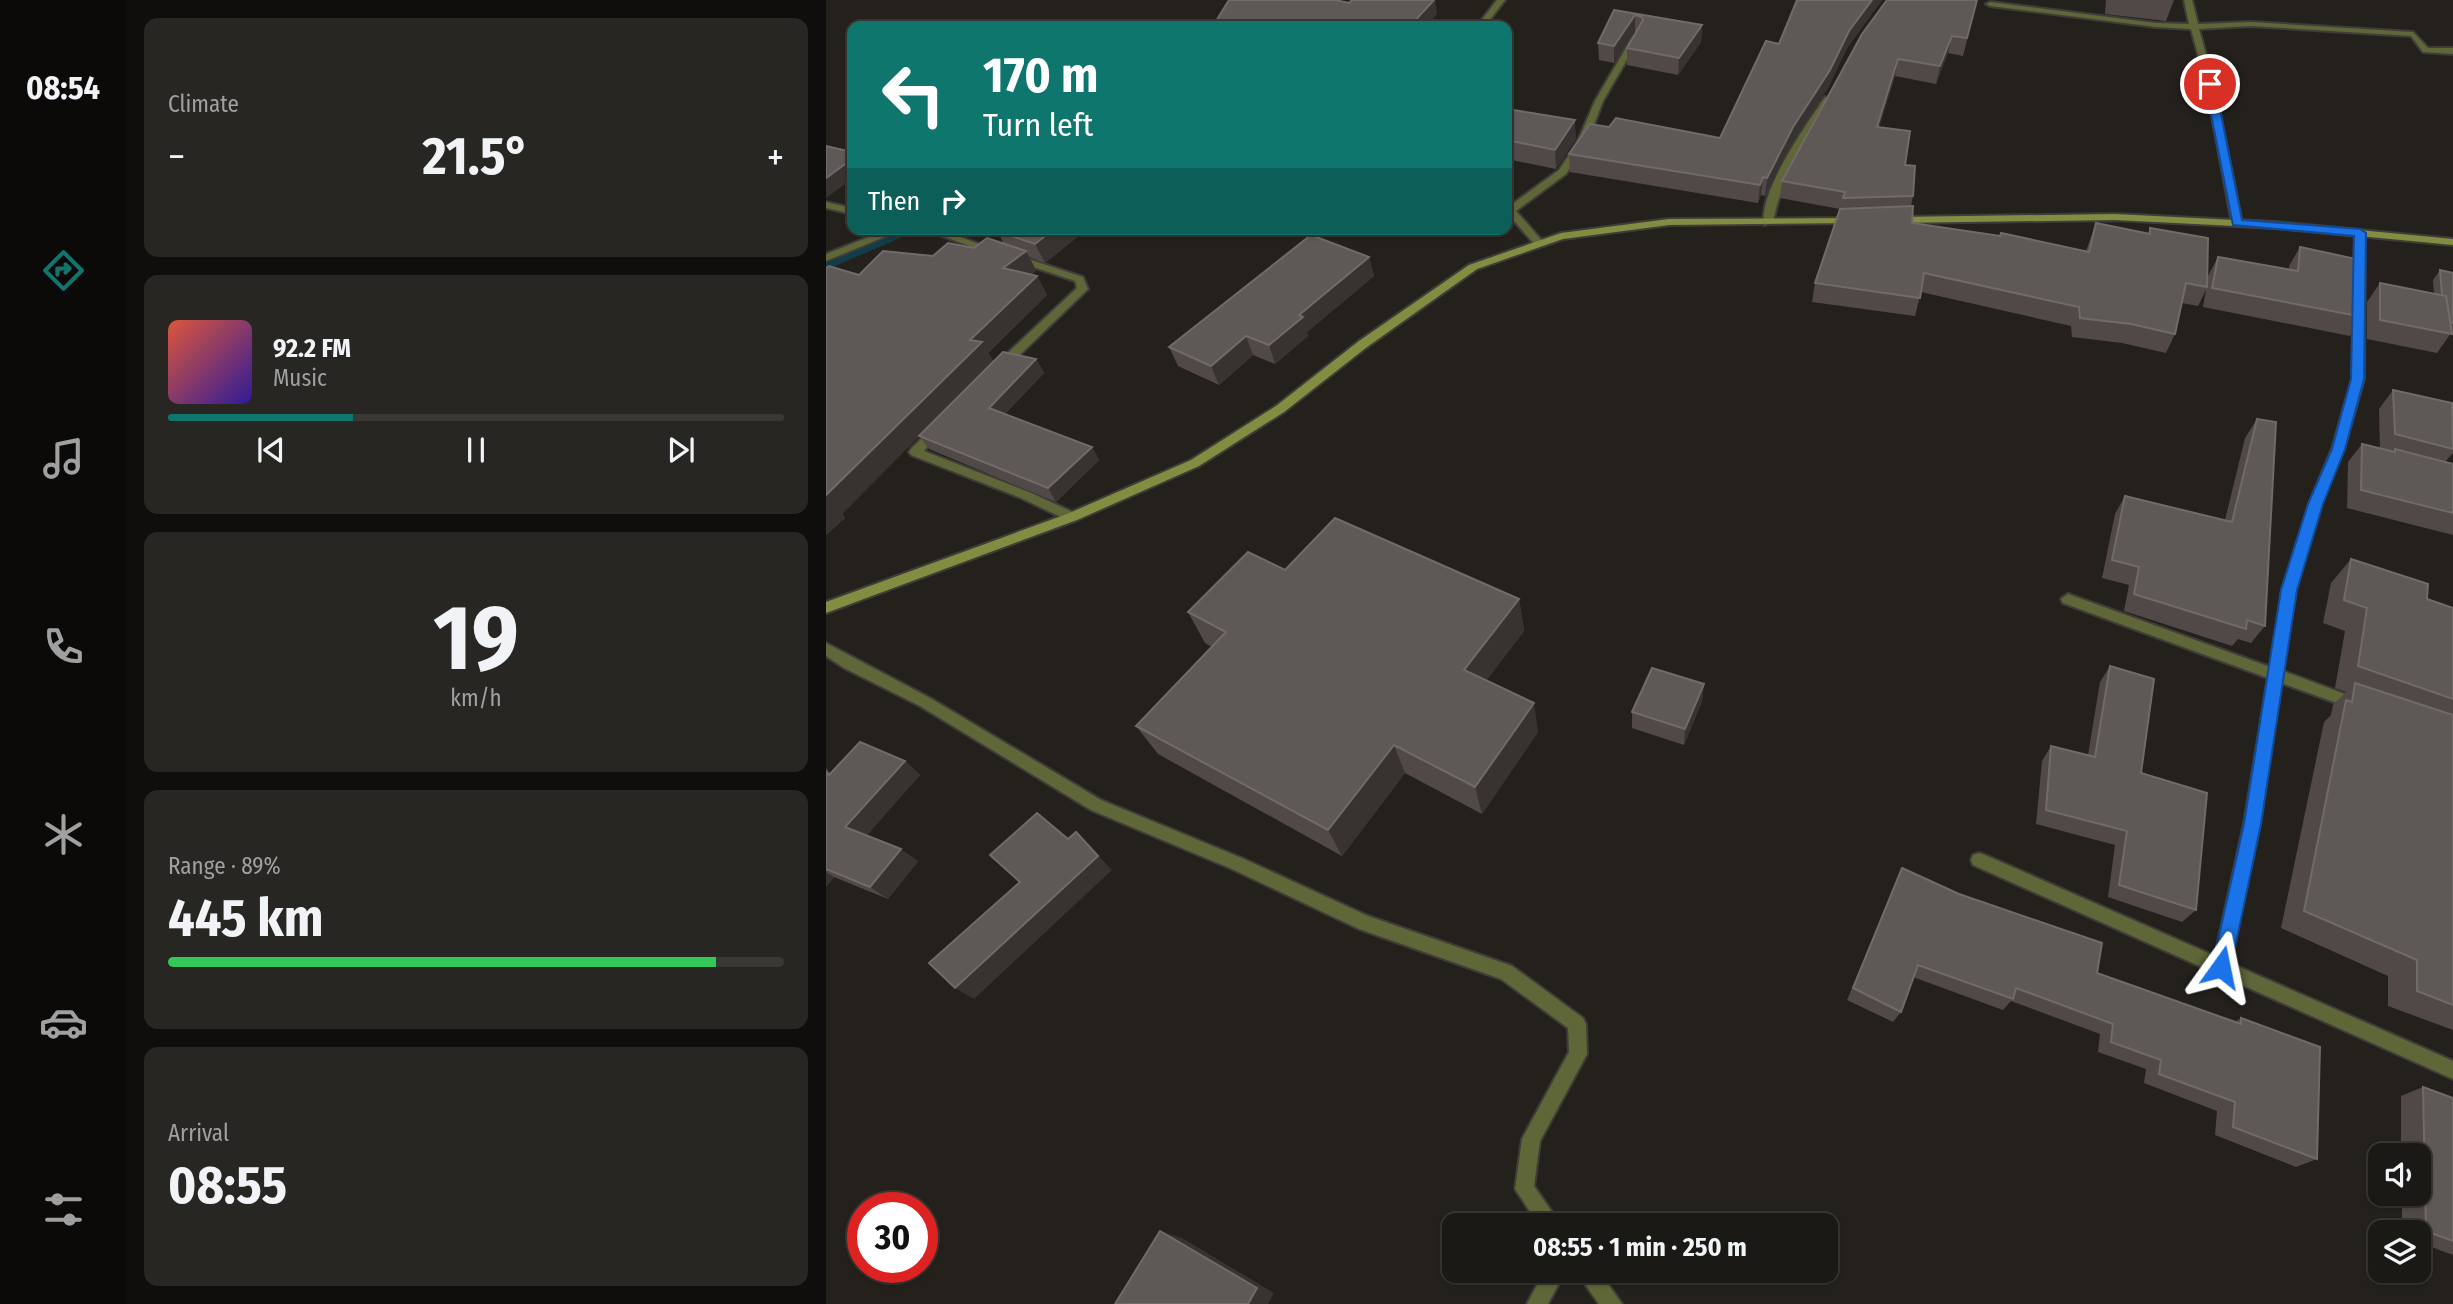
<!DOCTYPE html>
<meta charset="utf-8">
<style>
:root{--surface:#1b1916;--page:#282623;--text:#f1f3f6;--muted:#a0a0a1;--line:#393835;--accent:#0f766e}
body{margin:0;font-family:"Fira Sans Condensed",sans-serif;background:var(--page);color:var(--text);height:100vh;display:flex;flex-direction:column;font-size:26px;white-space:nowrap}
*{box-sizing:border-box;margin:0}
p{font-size:23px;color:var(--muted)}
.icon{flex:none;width:38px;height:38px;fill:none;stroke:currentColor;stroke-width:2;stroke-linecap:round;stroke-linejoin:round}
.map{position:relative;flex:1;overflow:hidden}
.panel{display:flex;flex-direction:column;gap:18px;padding:18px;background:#0f0e0c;width:700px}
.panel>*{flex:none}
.hud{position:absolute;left:21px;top:21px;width:665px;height:214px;border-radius:14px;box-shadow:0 2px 5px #0004,0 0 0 2px var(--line);background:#0f766e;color:#fff;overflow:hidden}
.tools{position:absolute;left:1542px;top:1143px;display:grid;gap:14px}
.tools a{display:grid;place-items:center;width:63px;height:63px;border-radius:14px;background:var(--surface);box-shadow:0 2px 5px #0004,0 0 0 2px var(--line);font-size:35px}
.speed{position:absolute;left:21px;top:1192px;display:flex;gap:14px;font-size:35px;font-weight:700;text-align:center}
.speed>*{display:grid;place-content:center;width:91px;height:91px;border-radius:50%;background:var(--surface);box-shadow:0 2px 5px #0004,0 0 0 2px var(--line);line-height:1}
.speed .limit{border:10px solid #d22;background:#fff;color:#111}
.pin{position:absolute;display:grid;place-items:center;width:60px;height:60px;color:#fff;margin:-30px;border:4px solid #fff;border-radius:50%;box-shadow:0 2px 7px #0007}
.me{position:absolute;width:77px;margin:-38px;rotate:12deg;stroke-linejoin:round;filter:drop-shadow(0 0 5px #0008)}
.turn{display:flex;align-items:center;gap:24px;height:147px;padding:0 21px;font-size:32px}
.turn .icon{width:91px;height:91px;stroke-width:2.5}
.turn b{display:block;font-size:49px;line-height:60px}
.then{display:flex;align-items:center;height:66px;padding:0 21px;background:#0003;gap:14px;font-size:26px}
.big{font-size:52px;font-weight:700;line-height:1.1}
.panel .tile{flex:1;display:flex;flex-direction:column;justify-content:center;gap:10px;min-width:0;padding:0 24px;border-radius:14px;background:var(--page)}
.panel .dial{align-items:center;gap:0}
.dial b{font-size:91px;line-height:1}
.song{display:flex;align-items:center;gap:21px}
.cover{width:84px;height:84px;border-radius:10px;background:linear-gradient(135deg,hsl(10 70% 55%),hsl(250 70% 35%))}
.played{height:7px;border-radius:4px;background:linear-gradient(90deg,var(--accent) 30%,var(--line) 30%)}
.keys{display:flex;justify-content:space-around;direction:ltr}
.heat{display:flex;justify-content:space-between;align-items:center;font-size:38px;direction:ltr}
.charge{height:10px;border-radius:5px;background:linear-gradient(90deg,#34c759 89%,var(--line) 0)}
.trip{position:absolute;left:616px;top:1213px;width:396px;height:70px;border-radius:14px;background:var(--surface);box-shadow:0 2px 5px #0004,0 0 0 2px var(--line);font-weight:700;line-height:70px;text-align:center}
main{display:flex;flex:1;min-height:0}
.tabs{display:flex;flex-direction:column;width:126px;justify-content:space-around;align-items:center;background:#0b0a09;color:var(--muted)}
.tabs .icon{width:49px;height:49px}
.tabs .selected{color:var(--accent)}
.tabs b{font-size:32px;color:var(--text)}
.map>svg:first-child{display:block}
</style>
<main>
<nav class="tabs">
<b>08:54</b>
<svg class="icon selected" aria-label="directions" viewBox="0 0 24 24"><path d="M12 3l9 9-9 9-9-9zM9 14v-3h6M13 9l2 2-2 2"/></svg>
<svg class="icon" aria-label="music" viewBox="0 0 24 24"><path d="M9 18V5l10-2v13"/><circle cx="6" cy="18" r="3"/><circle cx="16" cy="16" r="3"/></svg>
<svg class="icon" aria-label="phone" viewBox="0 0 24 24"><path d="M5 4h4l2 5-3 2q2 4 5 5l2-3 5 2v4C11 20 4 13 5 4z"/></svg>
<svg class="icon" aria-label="climate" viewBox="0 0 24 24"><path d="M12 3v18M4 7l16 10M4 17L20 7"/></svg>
<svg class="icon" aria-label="car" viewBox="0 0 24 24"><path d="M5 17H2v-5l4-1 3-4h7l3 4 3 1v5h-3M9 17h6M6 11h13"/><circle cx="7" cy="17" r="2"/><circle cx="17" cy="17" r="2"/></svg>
<svg class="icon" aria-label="filters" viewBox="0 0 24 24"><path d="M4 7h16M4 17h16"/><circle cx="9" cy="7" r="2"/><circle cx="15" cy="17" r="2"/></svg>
</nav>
<section class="panel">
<div class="tile"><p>Climate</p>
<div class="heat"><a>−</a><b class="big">21.5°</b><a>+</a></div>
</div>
<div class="tile">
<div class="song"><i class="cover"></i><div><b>92.2 FM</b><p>Music</p></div></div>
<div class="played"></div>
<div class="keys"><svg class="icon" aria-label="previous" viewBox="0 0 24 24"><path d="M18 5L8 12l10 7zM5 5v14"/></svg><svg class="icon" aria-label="pause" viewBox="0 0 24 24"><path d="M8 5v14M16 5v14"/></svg><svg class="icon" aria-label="next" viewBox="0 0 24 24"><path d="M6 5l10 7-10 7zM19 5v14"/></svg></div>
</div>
<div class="tile dial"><b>19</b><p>km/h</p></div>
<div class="tile"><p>Range · 89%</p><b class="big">445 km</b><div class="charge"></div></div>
<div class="tile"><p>Arrival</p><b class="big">08:55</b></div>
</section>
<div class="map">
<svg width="1627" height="1304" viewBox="0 0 1627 1304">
<rect width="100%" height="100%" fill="#24211d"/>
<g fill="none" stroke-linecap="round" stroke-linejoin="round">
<path fill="#0f3e4a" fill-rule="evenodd" d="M80,229L90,231L0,270V263Z"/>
<defs>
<path id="lane" d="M1358,0H1366L1372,24L1425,22L1587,32L1602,48H1627V54L1597,52L1585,36L1425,26L1373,29L1388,84L1416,223L1411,226L1406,223L1380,84L1365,29L1330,27L1164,6L1160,4L1164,2L1330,23L1363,24Z"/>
<g id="street">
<path d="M671,0H679L659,26H651Z"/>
<path d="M809,36L813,39L777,101L761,143L740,174L690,211L719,244L710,246L681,213V204L685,205L733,170L751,143L769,101L805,39Z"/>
<path d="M999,97L1006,99C981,138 955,176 947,223L938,225C932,192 980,125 999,97Z"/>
<path d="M0,202L26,208V214L0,208Z"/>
<path d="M63,229H78L0,261V254Z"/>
<path d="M97,229H113L172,251L171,253H163Z"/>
<path d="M1534,230L1539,233L1538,379L1518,449L1495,504L1470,590L1457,671L1535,700L1537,704L1535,708L1530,710L1455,683L1434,824L1404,963L1627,1061V1079L1147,865L1145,860L1147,855L1153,853L1159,855L1389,956L1418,824L1442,678L1237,603L1235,599L1242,594L1444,667L1456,590L1483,504L1506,449L1526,379L1529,233Z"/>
<path d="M190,255L257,277L262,289L179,369L175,370L169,366L171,363L251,288L249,281L186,260V256Z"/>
<path d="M111,426L117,430L98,451L203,492L251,514L252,517L251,520H241L195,498L85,455L83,452L85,449L107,427Z"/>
<path d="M0,643L104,698L275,800L418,859L542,916L686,966L757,1018L760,1024L761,1054L714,1141L708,1186L735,1225H713L689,1189L696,1139L743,1052L742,1028L675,979L533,929L406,869L265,810L94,706L18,668L0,656Z"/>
<path d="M719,1270H740L722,1304H701Z"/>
<path d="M749,1270H772L796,1304H773Z"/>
</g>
<g id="secondary">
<path d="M1289,214L1449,222L1627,239V245L1449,228L1289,220L1069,223L1064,220L1069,217Z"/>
<path d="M1028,218L1032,219V223L843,225L737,239L651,269L541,347L458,412L373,466L251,520L0,613V602L241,514L365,460L450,406L533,341L643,265L735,233L843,219Z"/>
</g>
</defs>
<use href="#lane" stroke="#403d39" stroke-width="4"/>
<use href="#street" stroke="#403d39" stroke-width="4"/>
<use href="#secondary" stroke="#403d39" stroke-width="4"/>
<use href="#lane" fill="#5f6638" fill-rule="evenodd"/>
<use href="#street" fill="#5f6638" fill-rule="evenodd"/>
<use href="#secondary" fill="#828d41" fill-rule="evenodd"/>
</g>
<g fill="#504948">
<path d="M971,0H1056L1021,48L1002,88L965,145L939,196L935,195L932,203L744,172L743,154L783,127L894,138L953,44Z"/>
<path d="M1061,0H1151L1137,56L1122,53L1110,84L1069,76L1053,127L1079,165L1087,196L1085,206L1086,223L1260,251L1270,223L1322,234L1324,228L1381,281L1382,276L1392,257L1463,269V266L1474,247L1530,279L1537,317L1524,336L1377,307L1380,290L1372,306L1356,303L1349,334L1340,353L1296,343L1246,337L1245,326L1095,292L1089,316L986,302L989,283L1014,209L954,198L956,181Z"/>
<path d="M1280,0H1348L1340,21L1279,14Z"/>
<path d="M788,10L876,25L875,42L852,75L801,65V48L810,32L809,31L788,63L773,60L772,43Z"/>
<path d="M681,109L750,139L730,169L681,159Z"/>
<path d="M173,229H261L219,263L203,257L210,270L205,275L211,276L221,295L162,353L167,361L210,359L218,373L179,414L266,447L273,460L230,502L103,449L93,436L16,514L19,518L0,535L33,275L148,248L178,244L171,231Z"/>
<path d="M543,257L548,276L481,332L482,336L449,364L427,355L393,385L352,366L343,347Z"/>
<path d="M1614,270L1627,273V333H1625L1611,353L1541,339V302L1554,283L1608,294L1607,280Z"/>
<path d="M1567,390L1627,413V453L1619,462L1627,464V535L1521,508L1522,462L1536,444L1554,448L1553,409Z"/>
<path d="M1431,419L1439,626L1425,643L1412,639L1406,646L1298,611L1303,585L1276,578L1289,514L1299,496L1399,520L1419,438Z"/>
<path d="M1525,559L1601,599L1627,608V1030L1562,1006V976L1455,928L1498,722L1505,715L1507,705L1520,692L1509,688L1519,631L1497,623L1505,583Z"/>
<path d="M459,570L693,599L698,631L660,680L712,732L656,814L579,773L516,856L332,754L310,726L386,647L379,643L362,612Z"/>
<path d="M1284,666L1315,773L1370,910L1356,922L1282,897L1289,845L1210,824L1216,761L1225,746L1262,755L1274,682Z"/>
<path d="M878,684L876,701L858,745L806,728V712Z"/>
<path d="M79,761L94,775L40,835L92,861L62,899L8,877L0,887V768L4,773Z"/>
<path d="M1076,868L1271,973L1409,1022L1415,1018L1491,1159L1470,1167L1389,1135L1391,1111L1318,1083L1320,1069L1272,1052L1274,1034L1185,1001L1177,1010L1087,977L1075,1012L1067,1022L1021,1000L1070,882Z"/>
<path d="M1597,1087L1627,1098V1255L1592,1242V1232H1576V1194H1592V1155H1575V1096Z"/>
</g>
<g fill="#383331">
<path d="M608,0H609L611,14L600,26H584Z"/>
<path d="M1046,0H1056L1021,48L1002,88L965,145L939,196L941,178L967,127L1023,31Z"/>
<path d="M809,15V31L788,63V46Z"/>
<path d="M876,25L875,42L852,75L853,58Z"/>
<path d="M1126,36L1122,53L1110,84L1114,66Z"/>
<path d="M1072,59L1069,76L1048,145L1051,127Z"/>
<path d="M749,120L750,139L730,169L729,150Z"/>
<path d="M26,159V179L0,198V178Z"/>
<path d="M937,177L935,195L932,203L934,185Z"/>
<path d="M228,229H261L219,263L209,244Z"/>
<path d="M200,251L210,270L188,288L177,268Z"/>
<path d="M543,257L548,276L481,332L482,336L449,364L443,345L473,315Z"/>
<path d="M211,276L221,295L162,353L168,361L16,514L19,518L0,535V495L144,340Z"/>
<path d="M420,336L427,355L393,385L385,366Z"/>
<path d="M210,359L218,373L172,421L163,408Z"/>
<path d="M266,447L273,460L230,502L222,488Z"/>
<path d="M693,599L698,631L646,700L638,670Z"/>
<path d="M878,684L876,701L858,745L859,729Z"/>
<path d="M708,703L712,732L656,814L649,787Z"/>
<path d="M568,745L579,773L516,856L502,830Z"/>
<path d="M79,761L94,775L37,840L19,827Z"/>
<path d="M250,832L286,870L148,999L129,988Z"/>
<path d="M75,849L92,861L62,899L44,887Z"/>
<path d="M0,872L8,877L0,887Z"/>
<path d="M334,1231L356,1238L448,1293L442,1304H422Z"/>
</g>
<g fill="#5e5856" stroke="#706b69" stroke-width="2">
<path d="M403,0H509L523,3L526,0H608L584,26H387Z"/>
<path d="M971,0H1046L1023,31L1004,70L967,127L941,178L937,177L934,185L743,154L764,124L783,127L790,118L894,138L940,41L953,44Z"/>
<path d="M1061,0H1151L1141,38L1126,36L1114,66L1072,59L1051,127L1084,131L1079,165L1089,166L1087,196L1017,198L1019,192L956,181L1036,34Z"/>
<path d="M788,10L876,25L853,58L801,48L817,20L816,17L809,15L788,46L772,43Z"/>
<path d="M681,109L749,120L729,150L681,140Z"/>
<path d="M0,146L26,152V159L0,178Z"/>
<path d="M1087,206L1086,223L1174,236L1175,233L1263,252L1270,223L1324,234V228L1382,238L1381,287L1360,283L1349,334L1305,324L1254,318L1253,307L1098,273L1094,298L989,283L1014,209Z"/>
<path d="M173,229H228L209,244L171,231Z"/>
<path d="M485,235L543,257L473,315L477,317L443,345L420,336L385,366L343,347Z"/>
<path d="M161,238L200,251L177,268L211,276L144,340L156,342L0,495V268L3,266L33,275L57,251L107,256L122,243L148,248Z"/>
<path d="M1474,247L1530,259V279L1537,280V317L1386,288L1392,257L1472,271Z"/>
<path d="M1614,270L1627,273V323L1624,322L1620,296L1616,295Z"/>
<path d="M1554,283L1620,296L1626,334L1554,320Z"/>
<path d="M177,352L210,359L163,408L266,447L222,488L93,436Z"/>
<path d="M1567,390L1626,403L1627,449L1569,434Z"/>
<path d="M1431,419L1450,422L1439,626L1421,620L1420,629L1308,594L1313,567L1286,560L1299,496L1406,522Z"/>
<path d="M1536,444L1569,452V449L1627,464V513L1535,490Z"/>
<path d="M509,518L693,599L638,670L708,703L649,787L568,745L502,830L310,726L400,632L362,612L422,552L459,570Z"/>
<path d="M1525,559L1602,584L1601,599L1627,608V699L1532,666L1541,608L1518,600Z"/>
<path d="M1284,666L1328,679L1315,773L1381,793L1370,910L1293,885L1301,831L1220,810L1225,746L1269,757Z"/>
<path d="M826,668L878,684L859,729L806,712Z"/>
<path d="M1529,683L1627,715V1005L1591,991V960L1478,911L1520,700L1526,702Z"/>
<path d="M34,742L79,761L19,827L75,849L44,887L0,869V772L3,775Z"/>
<path d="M211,813L242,839L250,832L272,856L129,988L103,963L194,882L164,855Z"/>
<path d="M1076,868L1133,894L1276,943L1271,973L1415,1024V1018L1494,1047L1491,1159L1407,1127L1409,1102L1333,1074L1335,1060L1285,1042L1287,1024L1190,988L1187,999L1092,965L1075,1012L1027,988Z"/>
<path d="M1597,1087L1627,1098V1241L1600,1231Z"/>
<path d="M334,1231L431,1288L422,1304H289Z"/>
</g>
<path fill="#1a73e8" stroke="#114b97" stroke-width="2" d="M1384,81L1389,84L1416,220L1534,229L1540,233L1538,379L1519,449L1497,504L1471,590L1435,824L1405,967L1402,973L1395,976L1389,973L1386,967L1418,824L1455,590L1482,504L1506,449L1525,379L1528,236L1407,225L1379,84Z"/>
</svg>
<div class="tools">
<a><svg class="icon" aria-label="sound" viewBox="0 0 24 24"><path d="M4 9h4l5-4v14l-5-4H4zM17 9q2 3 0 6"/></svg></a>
<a><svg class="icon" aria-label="layers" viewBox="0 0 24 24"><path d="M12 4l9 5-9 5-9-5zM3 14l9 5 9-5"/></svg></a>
</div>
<div class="speed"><div class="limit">30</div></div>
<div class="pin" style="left:1384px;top:84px;background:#d93025"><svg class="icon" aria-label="arrive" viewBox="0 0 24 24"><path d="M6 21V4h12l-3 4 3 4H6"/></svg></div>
<svg class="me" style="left:1395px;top:967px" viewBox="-20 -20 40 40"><path d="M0-17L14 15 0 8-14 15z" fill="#1a73e8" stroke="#fff" stroke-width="4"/></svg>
<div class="trip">08:55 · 1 min · 250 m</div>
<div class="hud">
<div class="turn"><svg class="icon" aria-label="left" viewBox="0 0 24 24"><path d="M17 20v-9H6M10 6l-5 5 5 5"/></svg><div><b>170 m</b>Turn left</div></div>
<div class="then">Then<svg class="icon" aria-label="right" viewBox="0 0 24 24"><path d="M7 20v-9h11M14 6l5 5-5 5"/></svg></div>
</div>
</div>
</main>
